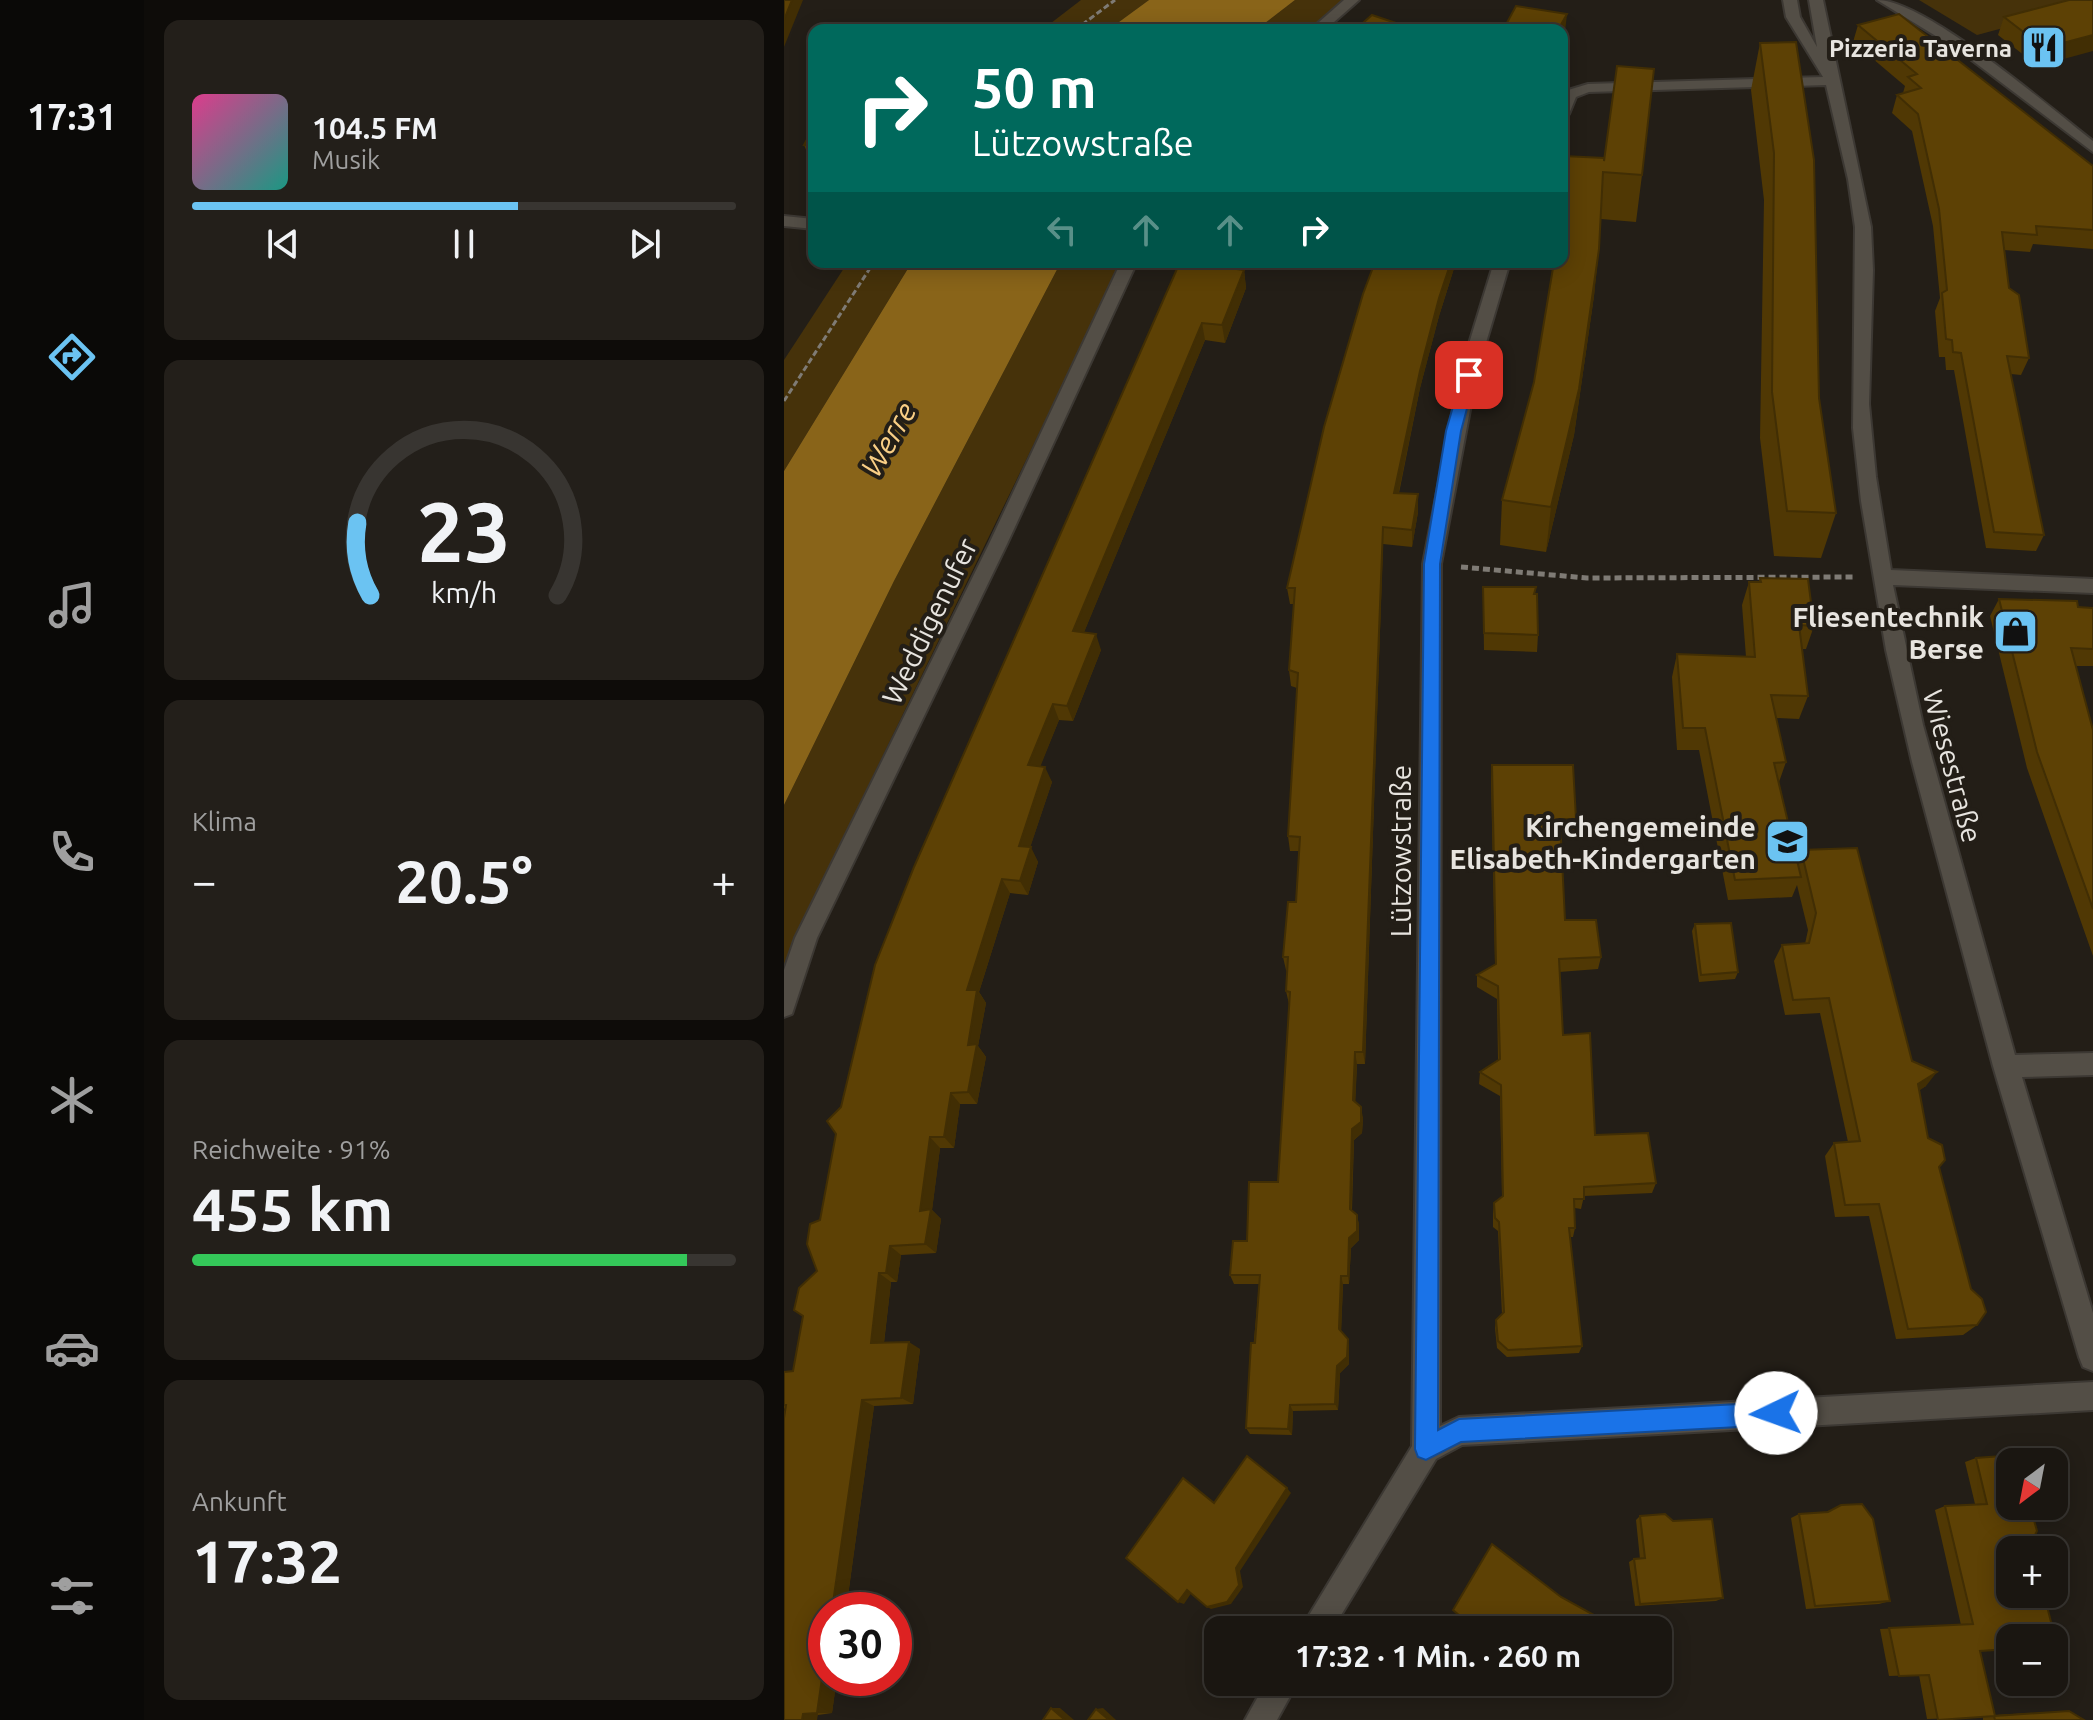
<!DOCTYPE html>
<html lang="de">
<meta charset="utf-8">
<style>
:root{--surface:#1a1611;--page:#231f1a;--text:#f1f3f6;--muted:#9f9f9f;--line:#383531;--accent:#6bc3f2}
body{margin:0;font-family:Ubuntu,sans-serif;background:var(--page);color:var(--text);height:100vh;display:flex;flex-direction:column;font-size:30px;white-space:nowrap}
*{box-sizing:border-box;margin:0}
p{font-size:26px;color:var(--muted)}
.icon{flex:none;width:44px;height:44px;fill:none;stroke:currentColor;stroke-width:2;stroke-linecap:round;stroke-linejoin:round}
.map{position:relative;flex:1;overflow:hidden}
.side{display:flex;flex-direction:column;gap:20px;padding:20px;background:#0e0c09;width:640px}
.side>*{flex:none}
.hud{position:absolute;left:24px;top:24px;width:760px;height:244px;border-radius:16px;box-shadow:0 4px 20px #0003,0 0 0 2px var(--line);background:#00695c;color:#fff;overflow:hidden}
.needle{width:52px;rotate:212deg}
.buttons{position:absolute;left:1212px;top:1448px;display:grid;gap:16px}
.buttons a{display:grid;place-items:center;width:72px;height:72px;border-radius:16px;background:var(--surface);box-shadow:0 4px 20px #0003,0 0 0 2px var(--line);font-size:40px}
.speed{position:absolute;left:24px;top:1592px;display:flex;gap:16px;font-size:40px;font-weight:700;text-align:center}
.speed>*{display:grid;place-content:center;width:104px;height:104px;border-radius:50%;background:var(--surface);box-shadow:0 4px 20px #0003,0 0 0 2px var(--line);line-height:1}
.speed .limit{border:12px solid #d22;background:#fff;color:#111}
.pin{position:absolute;display:grid;place-items:center;width:68px;height:68px;color:#fff;margin:-34px;border-radius:16px;box-shadow:0 4px 12px #0006}
.me{position:absolute;width:88px;margin:-44px;rotate:267deg;stroke-linejoin:round;filter:drop-shadow(0 0 6px #0008)}
.turn{display:flex;align-items:center;gap:28px;height:168px;padding:0 32px;font-size:36px}
.turn .icon{width:104px;height:104px;stroke-width:2.5}
.turn b{display:block;font-size:56px;line-height:68px}
.lanes{display:flex;align-items:center;height:76px;padding:0 32px;background:#0003;justify-content:center;gap:40px;direction:ltr}
.lanes .off{opacity:.35}
.big{font-size:60px;font-weight:700;line-height:1.1}
.side .card{flex:1;display:flex;flex-direction:column;justify-content:center;gap:12px;min-width:0;padding:0 28px;border-radius:16px;background:var(--page)}
.side .dial{align-items:center;gap:0}
.dial svg{height:208px;overflow:visible;fill:none;stroke:var(--line);stroke-width:7;stroke-linecap:round;text-anchor:middle}
.dial text{fill:var(--text);stroke:none}
.song{display:flex;align-items:center;gap:24px}
.cover{width:96px;height:96px;border-radius:12px;background:linear-gradient(135deg,hsl(330 70% 55%),hsl(170 70% 35%))}
.played{height:8px;border-radius:4px;background:linear-gradient(90deg,var(--accent) 60%,var(--line) 60%)}
.keys{display:flex;justify-content:space-around;direction:ltr}
.heat{display:flex;justify-content:space-between;align-items:center;font-size:44px;direction:ltr}
.charge{height:12px;border-radius:6px;background:linear-gradient(90deg,#34c759 91%,var(--line) 0)}
.trip{position:absolute;left:420px;top:1616px;width:468px;height:80px;border-radius:16px;background:var(--surface);box-shadow:0 4px 20px #0003,0 0 0 2px var(--line);font-weight:700;line-height:80px;text-align:center}
main{display:flex;flex:1;min-height:0}
.menu{display:flex;flex-direction:column;width:144px;justify-content:space-around;align-items:center;background:#0a0907;color:var(--muted)}
.menu .icon{width:56px;height:56px}
.menu .on{color:var(--accent)}
.menu b{font-size:36px;color:var(--text)}
.map>svg:first-child{display:block}
</style>
<main>
<nav class="menu">
<b>17:31</b>
<svg class="icon on" aria-label="directions" viewBox="0 0 24 24"><path d="M12 3l9 9-9 9-9-9zM9 14v-3h6M13 9l2 2-2 2"/></svg>
<svg class="icon" aria-label="music" viewBox="0 0 24 24"><path d="M9 18V5l10-2v13"/><circle cx="6" cy="18" r="3"/><circle cx="16" cy="16" r="3"/></svg>
<svg class="icon" aria-label="phone" viewBox="0 0 24 24"><path d="M5 4h4l2 5-3 2q2 4 5 5l2-3 5 2v4C11 20 4 13 5 4z"/></svg>
<svg class="icon" aria-label="climate" viewBox="0 0 24 24"><path d="M12 3v18M4 7l16 10M4 17L20 7"/></svg>
<svg class="icon" aria-label="car" viewBox="0 0 24 24"><path d="M5 17H2v-5l4-1 3-4h7l3 4 3 1v5h-3M9 17h6M6 11h13"/><circle cx="7" cy="17" r="2"/><circle cx="17" cy="17" r="2"/></svg>
<svg class="icon" aria-label="filters" viewBox="0 0 24 24"><path d="M4 7h16M4 17h16"/><circle cx="9" cy="7" r="2"/><circle cx="15" cy="17" r="2"/></svg>
</nav>
<section class="side">
<div class="card">
<div class="song"><i class="cover"></i><div><b>104.5 FM</b><p>Musik</p></div></div>
<div class="played"></div>
<div class="keys"><svg class="icon" aria-label="previous" viewBox="0 0 24 24"><path d="M18 5L8 12l10 7zM5 5v14"/></svg><svg class="icon" aria-label="pause" viewBox="0 0 24 24"><path d="M8 5v14M16 5v14"/></svg><svg class="icon" aria-label="next" viewBox="0 0 24 24"><path d="M6 5l10 7-10 7zM19 5v14"/></svg></div>
</div>
<div class="card dial"><svg viewBox="0 0 100 80">
<path d="M14 69A42 42 0 1 1 86 69"/>
<path d="M14 69A42 42 0 0 1 9 41" stroke="#6bc3f2"/>
<text x="50" y="56" font-size="32" font-weight="700">23</text>
<text x="50" y="72" font-size="11">km/h</text>
</svg></div>
<div class="card"><p>Klima</p>
<div class="heat"><a>−</a><b class="big">20.5°</b><a>+</a></div>
</div>
<div class="card"><p>Reichweite · 91%</p><b class="big">455 km</b><div class="charge"></div></div>
<div class="card"><p>Ankunft</p><b class="big">17:32</b></div>
</section>
<div class="map">
<svg width="1309" height="1720" viewBox="0 0 1309 1720">
<rect width="100%" height="100%" fill="#231e17"/>
<g fill="#46320a">
<path d="M297,0H365L324,30H258Z"/>
<path d="M511,0H561L524,30H472Z"/>
<path d="M1135,0H1309V4L1193,35Z"/>
<path d="M64,262H128L0,471V360Z"/>
<path d="M277,262H338L10,939L0,967V805L110,581Z"/>
</g>
<g fill="#896419">
<path d="M365,0H511L472,30H324Z"/>
<path d="M128,262H277L110,581L0,805V471Z"/>
</g>
<g fill="none" stroke-linecap="round" stroke-linejoin="round">
<defs>
<g id="minor">
<path d="M560,0H575L541,30H526Z"/>
<path d="M999,0H1013L1016,17L1033,47L1025,0H1039L1087,227L1089,270L1085,404L1092,477L1107,570L1309,579V593L1109,585L1139,725L1231,1055L1309,1053V1075L1238,1077L1309,1313V1371L1299,1367L1295,1357L1209,1066L1128,762L1102,650L1077,501L1069,428L1071,227L1064,179L1042,85L805,92L792,97L785,114L778,118L781,91L804,84L1039,77L1002,17Z"/>
<path d="M1093,0C1142,0 1266,108 1309,141V152L1173,49Z"/>
<path d="M0,216L30,219V229L0,226Z"/>
<path d="M337,262H353L223,544L33,938L8,1014L0,1017V970L11,938L205,544Z"/>
<path d="M710,262H726L693,373L657,564L656,1426L675,1417L1309,1382V1410L678,1445L652,1459L548,1630H516L628,1446L639,564L676,373Z"/>
<path d="M482,1682H514L493,1720H461Z"/>
</g>
</defs>
<use href="#minor" stroke="#3c3833" stroke-width="4"/>
<g stroke="#7f7b75" stroke-width="3" stroke-dasharray="6 3" stroke-linecap="butt">
<path d="M291,30L331,0"/>
<path d="M0,401L90,262"/>
</g>
<path stroke="#7f7b75" stroke-width="5" stroke-dasharray="7 4" stroke-linecap="butt" d="M677,567L803,578L1070,577"/>
<use href="#minor" fill="#534e46" fill-rule="evenodd"/>
</g>
<g fill="#503804">
<path d="M1285,0L1254,66L1214,35L1220,17Z"/>
<path d="M1074,25L1309,166V249L1249,244L1246,252L1220,250L1225,288L1245,358L1237,375L1227,374L1260,535L1252,551L1202,548L1170,370H1162L1161,357H1155L1151,311L1156,298L1149,226L1128,131L1108,113L1113,95L1119,93L1121,86L1069,42Z"/>
<path d="M976,43L1035,398L1052,513L1037,558L990,556L976,438L980,200L967,90Z"/>
<path d="M30,126V169L20,145Z"/>
<path d="M780,156L858,175L852,222L817,219L810,296L790,435L762,552L716,545L718,500L750,382L778,262Z"/>
<path d="M396,262L460,270L462,288L441,343L421,340L300,632L317,650L289,721L275,720L256,766L268,782L246,847L254,862L244,895L226,893L195,992L202,1003L194,1046L202,1057L193,1104H176L170,1148H156L148,1210L157,1219L152,1253L117,1255L113,1282H107L100,1343L136,1349L129,1404L90,1406L48,1713L0,1720L1,1409L0,1408V1374L9,1371L33,1271L36,1220L57,1107Z"/>
<path d="M591,262H672L655,316L636,388L615,493L634,512L628,547L599,544L581,1064H573L571,1102L579,1118L578,1133L570,1140L568,1210L573,1215L575,1225V1240L567,1248L565,1284H559L557,1331L565,1346V1364L556,1373L554,1410L509,1411L508,1435L466,1434L462,1428L475,1284H450L446,1275L494,1182L506,1004H505L502,991L503,971L502,970L499,957L512,902L515,851H506L504,836L513,688L507,686L505,670L510,604H506L503,588Z"/>
<path d="M976,578L1030,626L1022,649H1018L1024,696L1015,719L992,718L1002,762L995,782L1013,860L1017,850L1142,1086L1135,1090L1144,1138L1155,1167L1193,1325L1179,1335L1112,1339L1085,1216L1051,1217L1041,1156L1050,1143L1064,1142L1036,1013L1001,1015L990,961L998,945L1021,944L1024,930L1013,885L1008,897L944,900L915,750H893L888,677L893,654L962,657L958,605L965,582H975Z"/>
<path d="M699,587L754,635L753,652L700,650Z"/>
<path d="M1215,599L1309,608V666H1292L1309,730V956L1243,768L1206,616Z"/>
<path d="M708,765L792,819L790,833H777L781,920L817,957L814,969L775,972L779,1035L811,1135L872,1183L868,1193L800,1196L797,1209L791,1208V1228L789,1237H786L798,1346L795,1353L723,1357L713,1348L711,1328L712,1320L718,1314L714,1231L709,1227V1213L710,1203L718,1197L716,1096L695,1084L696,1072L714,1060L713,999L693,987V975L711,965L707,780Z"/>
<path d="M911,924L954,972L951,979L915,982L908,931Z"/>
<path d="M1231,1455L1196,1652L1210,1715L1285,1711L1300,1720H1199V1717L1143,1719L1135,1675L1105,1676L1096,1629L1177,1625L1151,1510L1161,1506L1191,1504L1181,1462L1192,1458Z"/>
<path d="M1057,1505L1106,1601L1095,1604L1022,1609L1007,1518L1015,1514L1042,1512Z"/>
<path d="M856,1516L889,1521L939,1598L932,1601L851,1606L845,1562L850,1559H856L852,1520Z"/>
</g>
<g fill="#412e04">
<path d="M8,0H19L0,47V20Z"/>
<path d="M783,14L781,32L778,38V30H774Z"/>
<path d="M1309,35V51L1254,66L1260,48Z"/>
<path d="M815,249L810,296L790,435L762,552L767,507Z"/>
<path d="M441,262H452L443,282Z"/>
<path d="M667,262H672L655,316L636,388L611,510L610,493L636,371L655,298Z"/>
<path d="M460,270L462,288L441,343L438,325Z"/>
<path d="M418,323L421,340L294,647L289,631Z"/>
<path d="M634,494V512L628,547V530Z"/>
<path d="M599,527V544L581,1064L579,1052Z"/>
<path d="M312,634L317,650L289,721L283,706Z"/>
<path d="M269,704L275,720L251,780L244,765Z"/>
<path d="M261,767L268,782L242,860L235,846Z"/>
<path d="M247,847L254,862L244,895L236,881Z"/>
<path d="M218,879L226,893L195,992L202,1003L194,1046L202,1057L193,1104L184,1092L183,990Z"/>
<path d="M571,1052L573,1064L571,1111L569,1100Z"/>
<path d="M1153,1072L1142,1086L1123,1099L1134,1084Z"/>
<path d="M167,1093L176,1104L170,1148L160,1137Z"/>
<path d="M577,1107L579,1118L578,1133L570,1140L567,1218L566,1209L568,1129Z"/>
<path d="M146,1137L156,1148L148,1210L157,1219L152,1253L141,1244L136,1211Z"/>
<path d="M573,1215L575,1225V1240L567,1248L565,1284L564,1276L565,1238Z"/>
<path d="M106,1246L117,1255L113,1282L102,1273Z"/>
<path d="M95,1273L107,1282L99,1350L87,1343Z"/>
<path d="M557,1276L559,1284L557,1336L555,1329Z"/>
<path d="M564,1339L565,1346V1364L556,1373L554,1410L551,1404L553,1366Z"/>
<path d="M125,1342L136,1349L129,1404L117,1398Z"/>
<path d="M78,1400L90,1406L62,1610H48Z"/>
<path d="M506,1405L509,1411L508,1435L504,1429Z"/>
<path d="M503,1488L507,1493L456,1571L459,1587L447,1604L427,1609L423,1607Z"/>
<path d="M403,1590L408,1592L400,1604L394,1602Z"/>
<path d="M42,1651V1678H53L48,1713H33Z"/>
<path d="M267,1708H276L290,1720H281Z"/>
<path d="M319,1708L332,1720H325L312,1709Z"/>
<path d="M19,1714H34L33,1720H18Z"/>
</g>
<g fill="#5d4105" stroke="#412e04" stroke-width="2">
<path d="M0,0H8L0,20Z"/>
<path d="M1285,0H1309V35L1260,48L1220,17Z"/>
<path d="M732,6L783,14L774,30H719Z"/>
<path d="M1115,14L1309,166V230L1252,226L1253,235L1218,232L1225,288L1235,295L1245,358L1223,356L1260,535L1210,532L1177,353L1169,352L1168,340L1162,339L1158,293L1163,290L1155,209L1134,114L1113,95L1137,88L1124,77L1133,74L1074,25Z"/>
<path d="M588,15L633,30H571Z"/>
<path d="M1012,42L1030,160L1035,398L1052,513L1003,511L988,392L990,153L976,43Z"/>
<path d="M833,66L870,69L858,175L819,172L815,249L795,389L767,507L718,500L750,382L770,262H778V179L780,156L820,158V161Z"/>
<path d="M30,126V145H20Z"/>
<path d="M396,262H441L440,264H446L444,268L460,270L438,325L418,323L289,631L312,634L283,706L269,704L244,765L261,767L235,846L247,847L236,881L218,879L183,990H193L184,1045L193,1044L184,1092L167,1093L160,1137H146L136,1211L147,1209L141,1244L106,1246L102,1273H95L87,1343L125,1342L117,1398L78,1400L48,1610H42V1651L33,1713L19,1714L18,1720H0V1418L2,1405H0V1372L9,1371L19,1316L10,1310L15,1288L33,1271L23,1244L26,1224L36,1220L52,1134L43,1121L57,1107L91,965L130,867Z"/>
<path d="M591,262H667L655,298L636,371L610,493L634,494L628,530L599,527L579,1052H571L569,1100L577,1107V1122L568,1129L566,1209L573,1215V1231L565,1238L564,1276H557L555,1329L564,1339L563,1357L553,1366L551,1404L506,1405L504,1429L462,1428L467,1343H471L476,1275H446L449,1241H463L465,1182H494L506,992L502,991L504,957H499L504,902H512L516,837L504,836L514,673L505,670L511,588H503L540,427L579,294Z"/>
<path d="M976,578L1024,579L1030,626L1015,625L1024,696L987,695L1002,762L990,763L1017,877L951,880L921,728H899L893,654L971,657L965,582H977Z"/>
<path d="M699,587H752L750,594H753L754,635L700,633Z"/>
<path d="M1215,599L1293,601L1294,607L1309,608V649L1287,648L1309,730V909L1253,752Z"/>
<path d="M708,765H789L792,819H776L781,920H812L817,957L775,959L779,1035L806,1033L811,1135L864,1133L872,1183L800,1187V1199H790L791,1228H785L798,1346L724,1350L714,1341L712,1320L720,1312L715,1222L711,1218L710,1203L719,1196L717,1085L696,1072L716,1059L714,986L693,975L712,964Z"/>
<path d="M1073,848L1128,1061L1153,1072L1134,1084L1144,1138L1158,1145L1161,1160L1155,1167L1187,1289L1198,1299L1202,1312L1193,1325L1124,1329L1095,1204L1061,1205L1050,1143L1076,1141L1045,998L1009,1000L998,945L1025,943L1032,913L1017,850Z"/>
<path d="M947,923L954,972L917,975L911,924Z"/>
<path d="M1231,1455L1233,1462H1226V1506H1246L1253,1531L1248,1541L1250,1550H1226V1594H1260L1273,1646H1270V1638H1226V1649L1196,1651L1211,1716L1285,1711L1300,1720H1211L1210,1716L1154,1720L1145,1675L1115,1676L1105,1628L1189,1624L1161,1506L1203,1504L1192,1458Z"/>
<path d="M463,1456L503,1488L452,1568L455,1585L443,1602L423,1607L403,1590L394,1602L342,1558L399,1478L430,1503Z"/>
<path d="M1078,1504L1089,1519L1106,1601L1031,1606L1015,1514L1044,1512L1057,1505Z"/>
<path d="M881,1514L889,1521L928,1519L939,1598L856,1604L850,1559L861,1558L856,1516Z"/>
<path d="M708,1544L777,1597L828,1625L826,1630H668L676,1616L669,1610Z"/>
<path d="M267,1708L281,1720H259Z"/>
<path d="M312,1709L325,1720H304Z"/>
</g>
<path fill="#1a73e8" stroke="#114b97" stroke-width="2" d="M685,371L692,375L677,431L656,564L654,1430L675,1419L992,1402L1000,1405L1003,1413L1000,1421L992,1425L677,1442L642,1460L634,1457L631,1449L640,564L662,431L678,375Z"/>
<defs>
<symbol id="restaurant-square" viewBox="-11 -11 22 22"><rect x="-9" y="-9" width="18" height="18" rx="4" fill="#6bc3f2" stroke="#231e17"/><path d="M-5-6h1v4h1v-4h1v4h1v-4h1v5L-1.5 .5V6h-2V.5L-5-1ZM5-6V6H3V1.5H1.5Q1.5-4 5-6Z" fill="#111"/></symbol>
<symbol id="shop-square" viewBox="-11 -11 22 22"><rect x="-9" y="-9" width="18" height="18" rx="4" fill="#6bc3f2" stroke="#231e17"/><path d="M-5-2.5h2.3a2.7 3.5 0 0 1 5.4 0H5L5.5 6h-11ZM-1.5-2.5h3a1.5 2.3 0 0 0-3 0Z" fill="#111"/></symbol>
<symbol id="school-square" viewBox="-11 -11 22 22"><rect x="-9" y="-9" width="18" height="18" rx="4" fill="#6bc3f2" stroke="#231e17"/><path d="M0-5L7-2L0 1L-7-2ZM-4 1L0 2.5L4 1V4Q0 6-4 4Z" fill="#111"/></symbol>
</defs>
<g fill-rule="evenodd">
<use href="#restaurant-square" x="1234" y="22" width="51" height="51"/>
<use href="#shop-square" x="1206" y="606" width="51" height="51"/>
<use href="#school-square" x="978" y="816" width="51" height="51"/>
</g>
<g text-anchor="middle" dominant-baseline="central" stroke-width="8" stroke-linejoin="round" paint-order="stroke">
<g font-size="24" font-weight="bold" fill="#e7e4df" stroke="#231e17" text-anchor="end">
<text x="1228" y="48">Pizzeria Taverna</text>
</g>
<g font-size="28" font-weight="bold" fill="#e7e4df" stroke="#231e17" text-anchor="end">
<text x="1200" y="616">Fliesentechnik<tspan x="1200" dy="32">Berse</tspan></text>
<text x="972" y="826">Kirchengemeinde<tspan x="972" dy="32">Elisabeth-Kindergarten</tspan></text>
</g>
<g font-size="28" fill="#e7e4df" stroke="#231e17">
<text transform="translate(145 621) rotate(-64)">Weddigenufer</text>
<text transform="translate(1169 766) rotate(75)">Wiesestraße</text>
<text transform="translate(616 851) rotate(-90)">Lützowstraße</text>
</g>
<g font-size="30" font-style="italic" fill="#f9ce85" stroke="#231e17">
<text transform="translate(104 439) rotate(-60)">Werre</text>
</g>
</g>
</svg>
<div class="buttons">
<a><svg class="needle" viewBox="-14 -14 28 28"><path d="M0-13l5 13h-10z" fill="#e53935"/><path d="M0 13l5-13h-10z" fill="#9f9f9f"/></svg></a>
<a>+</a>
<a>−</a>
</div>
<div class="speed"><div class="limit">30</div></div>
<div class="pin" style="left:685px;top:375px;background:#d93025"><svg class="icon" aria-label="arrive" viewBox="0 0 24 24"><path d="M6 21V4h12l-3 4 3 4H6"/></svg></div>
<svg class="me" style="left:992px;top:1413px" viewBox="-20 -20 40 40"><circle r="19" fill="#fff"/><path d="M0-13L10 11 0 6-10 11z" fill="#1a73e8"/></svg>
<div class="trip">17:32 · 1 Min. · 260 m</div>
<div class="hud">
<div class="turn"><svg class="icon" aria-label="right" viewBox="0 0 24 24"><path d="M7 20v-9h11M14 6l5 5-5 5"/></svg><div><b>50 m</b>Lützowstraße</div></div>
<div class="lanes"><svg class="icon off" aria-label="left" viewBox="0 0 24 24"><path d="M17 20v-9H6M10 6l-5 5 5 5"/></svg><svg class="icon off" aria-label="ahead" viewBox="0 0 24 24"><path d="M12 20V5M6 11l6-6 6 6"/></svg><svg class="icon off" aria-label="ahead" viewBox="0 0 24 24"><path d="M12 20V5M6 11l6-6 6 6"/></svg><svg class="icon" aria-label="right" viewBox="0 0 24 24"><path d="M7 20v-9h11M14 6l5 5-5 5"/></svg></div>
</div>
</div>
</main>
